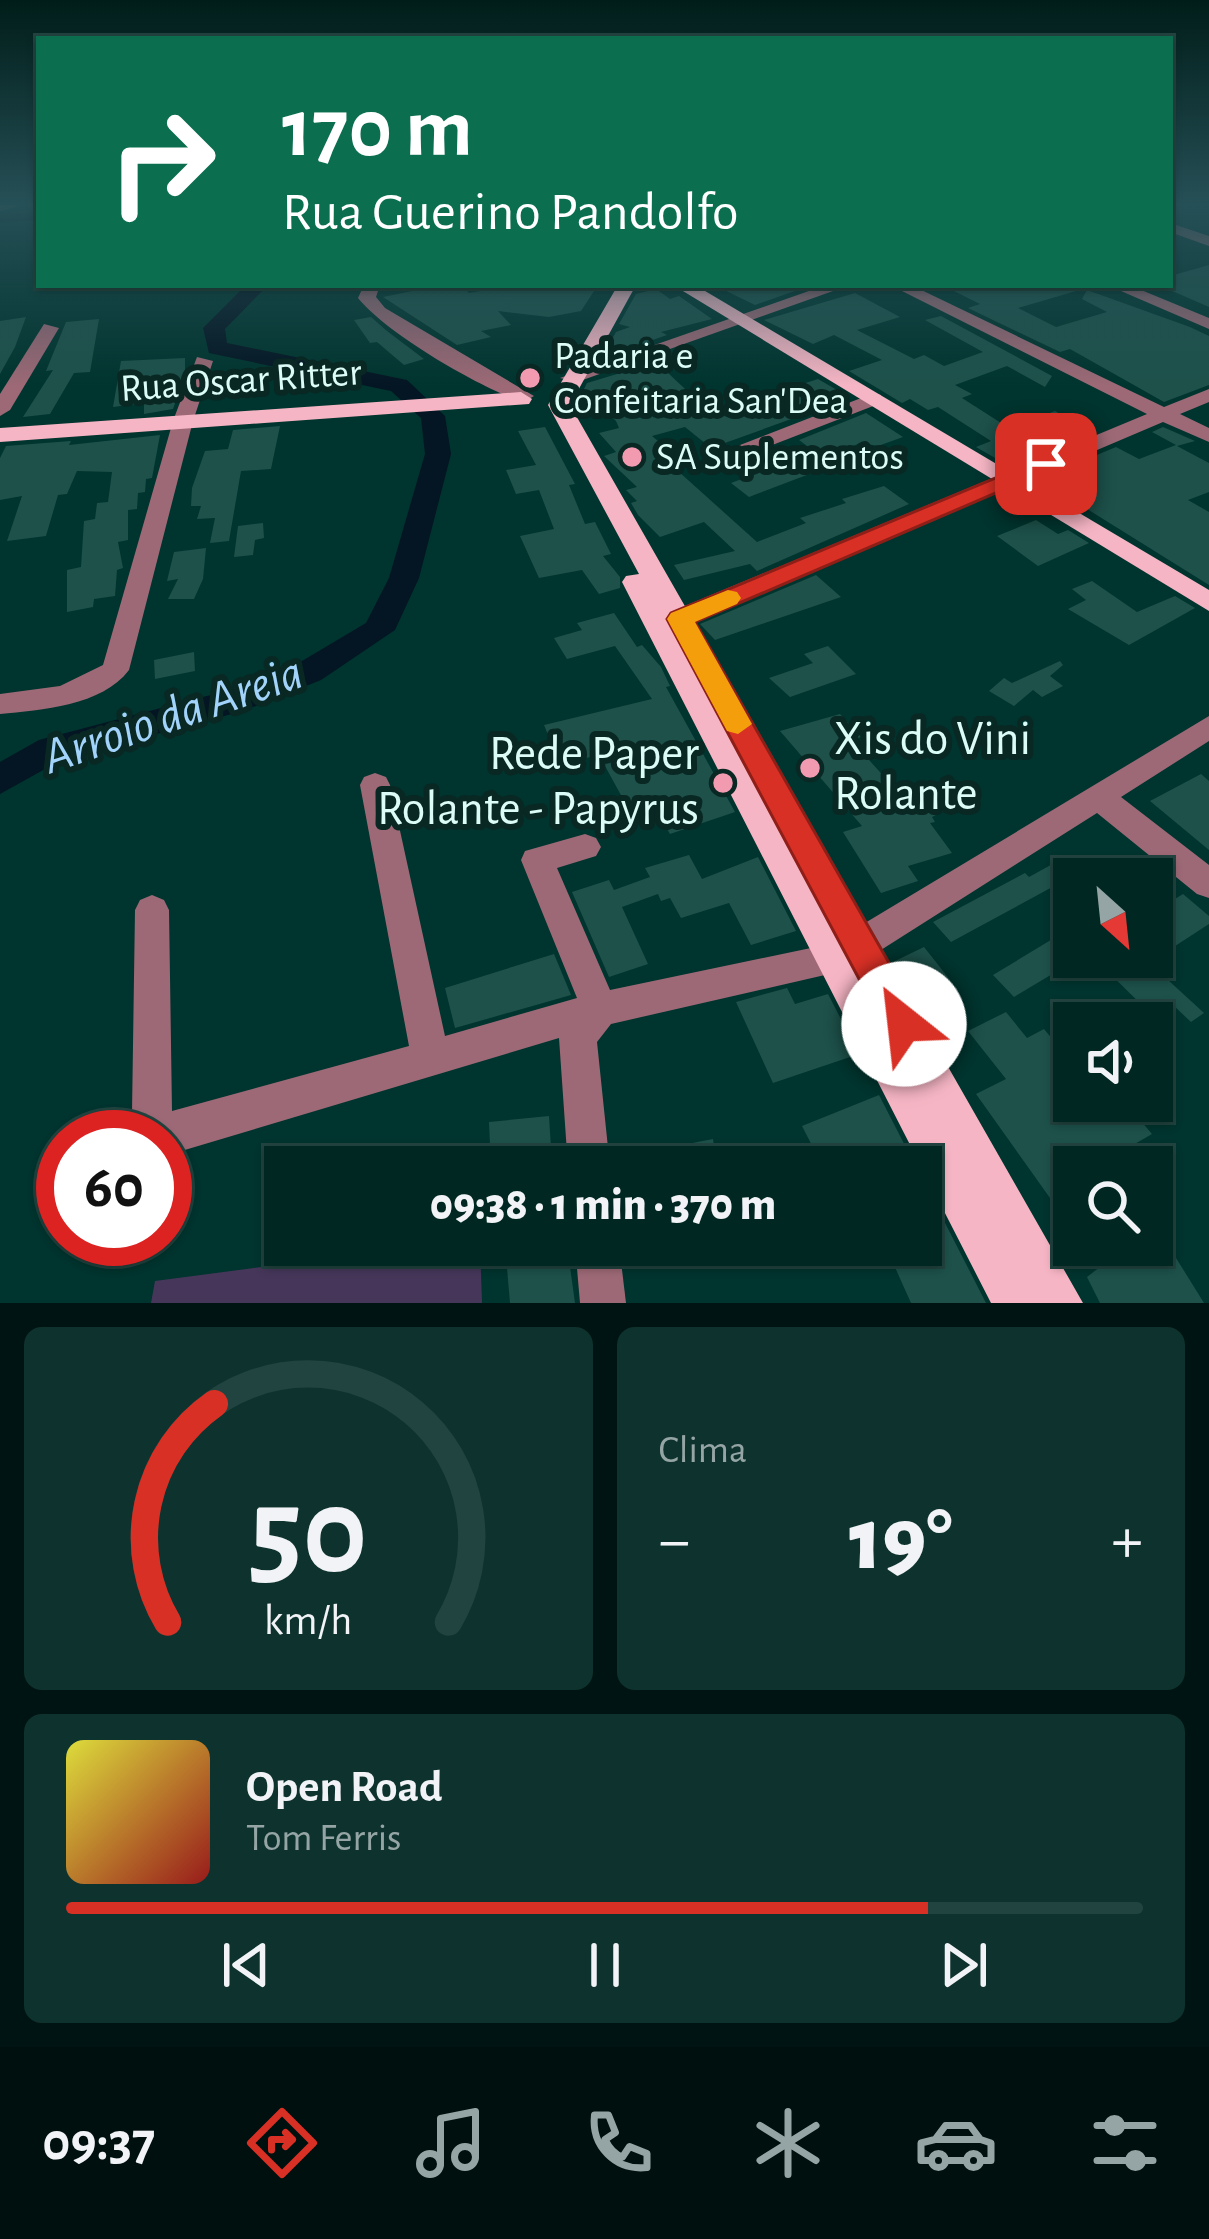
<!DOCTYPE html>
<html lang="pt">
<meta charset="utf-8">
<style>
:root{--surface:#002722;--page:#0e332f;--text:#f1f3f6;--muted:#95a5a5;--line:#224440;--accent:#d93025}
body{margin:0;font-family:"Alegreya Sans",sans-serif;background:var(--page);color:var(--text);height:100vh;display:flex;flex-direction:column;font-size:45px;white-space:nowrap}
*{box-sizing:border-box;margin:0}
p{font-size:39px;color:var(--muted)}
.icon{flex:none;width:66px;height:66px;fill:none;stroke:currentColor;stroke-width:2;stroke-linecap:round;stroke-linejoin:round}
.map{position:relative;height:1303px;overflow:hidden}
.details{display:flex;flex-direction:column;gap:24px;padding:24px;background:#001513;flex:1}
.details>*{flex:none}
.top-card{position:absolute;left:36px;top:36px;width:1137px;height:252px;border-radius:0px;box-shadow:0 3px 9px #0004,0 0 0 3px var(--line);background:#0b6e4f;color:#fff;overflow:hidden}
.needle{width:78px;rotate:153deg}
.tools{position:absolute;left:1053px;top:858px;display:grid;gap:24px}
.tools a{display:grid;place-items:center;width:120px;height:120px;border-radius:0px;background:var(--surface);box-shadow:0 3px 9px #0004,0 0 0 3px var(--line);font-size:60px}
.speed{position:absolute;left:36px;top:1110px;display:flex;gap:24px;font-size:60px;font-weight:700;text-align:center}
.speed>*{display:grid;place-content:center;width:156px;height:156px;border-radius:50%;background:var(--surface);box-shadow:0 3px 9px #0004,0 0 0 3px var(--line);line-height:1}
.speed .limit{border:18px solid #d22;background:#fff;color:#111}
.pin{position:absolute;display:grid;place-items:center;width:102px;height:102px;color:#fff;margin:-51px;border-radius:24px;box-shadow:0 6px 18px #0006}
.me{position:absolute;width:132px;margin:-66px;rotate:331deg;stroke-linejoin:round;filter:drop-shadow(0 0 9px #0008)}
.turn{display:flex;align-items:center;gap:42px;height:252px;padding:0 48px;font-size:54px}
.turn .icon{width:156px;height:156px;stroke-width:2.5}
.turn b{display:block;font-size:84px;line-height:102px}
.big{font-size:90px;font-weight:800;line-height:1.1}
.details .card{flex:1;display:flex;flex-direction:column;justify-content:center;gap:18px;min-width:0;padding:0 42px;border-radius:18px;background:var(--page)}
.details .dial{align-items:center;gap:0}
.dial svg{height:312px;overflow:visible;fill:none;stroke:var(--line);stroke-width:7;stroke-linecap:round;text-anchor:middle}
.dial text{fill:var(--text);stroke:none}
.song{display:flex;align-items:center;gap:36px}
.cover{width:144px;height:144px;border-radius:18px;background:linear-gradient(135deg,hsl(60 70% 55%),hsl(0 70% 35%))}
.played{height:12px;border-radius:6px;background:linear-gradient(90deg,var(--accent) 80%,var(--line) 80%)}
.keys{display:flex;justify-content:space-around;direction:ltr}
.heat{display:flex;justify-content:space-between;align-items:center;font-size:66px;direction:ltr}
.details .tiles{flex:1;display:grid;gap:24px;grid-template-columns:1fr 1fr}
.card:last-child{grid-column:span 2}
.trip{position:absolute;left:264px;top:1146px;width:678px;height:120px;border-radius:0px;background:var(--surface);box-shadow:0 3px 9px #0004,0 0 0 3px var(--line);font-weight:800;line-height:120px;text-align:center}
.dock{display:flex;height:192px;justify-content:space-around;align-items:center;background:#00100e;color:var(--muted)}
.dock .icon{width:84px;height:84px}
.dock .active{color:var(--accent)}
.dock b{font-size:54px;color:var(--text)}
.map>svg:first-child{display:block}
</style>
<div class="map">
<svg width="1209" height="1303" viewBox="0 0 1209 1303">
<rect width="100%" height="100%" fill="#00342e"/>
<path fill="#46375a" d="M429,1245H480L482,1303H151L155,1281Z"/>
<g fill="none" stroke-linecap="round" stroke-linejoin="round">
<g fill="#041523" fill-rule="evenodd">
<path d="M39,210V220L0,223V213Z"/>
<path d="M246,285H268L225,329L227,343L407,380L445,416L451,454L419,578L395,630L321,680L243,711L63,759L0,794V762L39,740L222,692L297,664L366,623L389,578L425,454L421,418L391,391L209,353L203,328Z"/>
</g>
</g>
<g fill="#1d514a">
<path d="M1209,265V307L1170,290V276Z"/>
<path d="M405,285H461L469,293L492,289V285H598L581,311L549,317L498,311L511,325L481,331L491,337L457,345L383,297L412,291Z"/>
<path d="M714,285H812L755,305Z"/>
<path d="M942,285H1082L1083,289L1018,308L1056,327L1107,312L1082,299L1087,290L1190,327L1209,336V385L1164,402L1070,349L1060,352L968,308L980,304Z"/>
<path d="M656,289L670,299L679,296L712,319L661,332L667,335L618,352L608,346L616,332L630,327L619,324L636,294Z"/>
<path d="M855,293L900,317L857,330L914,359L924,355L944,366L983,352L925,320L941,316L1052,376L1045,387L1007,366L955,385L972,394L962,398L1009,428L1055,411L1082,427L1030,444L1043,452L1009,466L976,447L991,441L938,407L928,410L910,399L902,403L849,371L882,360L834,335L813,344L764,320Z"/>
<path d="M26,317L15,347L0,374V321Z"/>
<path d="M371,317L387,331L424,359L404,365L377,342L370,343L354,320Z"/>
<path d="M99,319L90,372L74,373L50,414L23,417L53,370L46,371L66,322Z"/>
<path d="M185,358V375L173,409L144,414V403L113,407L121,361Z"/>
<path d="M647,365L657,374L667,372L716,418L800,392L793,387L818,379L837,390L820,396L833,404L711,448L685,427L652,436L664,446L658,453L757,542L806,523L800,518L846,503L842,499L884,486L909,504L757,571L750,564L684,580L674,565L735,551L704,522L660,537L638,515L631,503L637,501L626,490L637,487L604,456L616,452L599,433L619,428L616,421L584,389L587,383Z"/>
<path d="M866,413L903,437L878,446L861,443L822,457L799,440Z"/>
<path d="M280,426L271,469L241,471L229,541L210,543L215,518L197,519L201,506H191L192,488L205,451L228,449L233,430Z"/>
<path d="M545,427L575,484L569,485L585,524L595,522L611,554L603,556L620,577V588L599,594L582,570L539,578L520,536L554,529L539,490L516,494L506,470L536,465L518,431Z"/>
<path d="M1163,427L1195,441L1177,446L1209,463V492L1188,500L1209,512V585L1039,479L1116,447L1139,459L1176,445L1152,432Z"/>
<path d="M160,435L152,478L146,479L145,492L138,493L137,509L128,510V540L118,542L123,568L117,570L115,596L94,599L93,607L67,612V570L81,567L84,521L95,519L97,503L108,502L112,472L77,471L67,494L58,495L46,536L7,541L22,496L0,500V458L6,446L71,441L69,445Z"/>
<path d="M815,452L833,465L749,497L731,483Z"/>
<path d="M1036,520L1058,534L1068,530L1089,543L1038,566L997,536Z"/>
<path d="M263,523L264,538L255,540L253,555L234,557L238,526Z"/>
<path d="M206,548L203,579L194,599H168L178,579L167,581L174,552Z"/>
<path d="M816,575L841,597L715,640L700,624Z"/>
<path d="M1092,581L1137,612L1175,596L1195,608L1129,645L1068,609L1086,600L1072,589Z"/>
<path d="M614,613L637,647L642,645L661,667L670,686L666,687L735,812L670,834L650,800L628,808L599,755L560,764L544,725L652,699L615,646L567,659L554,638L582,630L577,623Z"/>
<path d="M828,646L856,674L790,697L769,678L813,663L804,654Z"/>
<path d="M194,652L195,671L155,679L154,660Z"/>
<path d="M1060,661L1063,665L1050,676L1063,686L1042,697L1033,690L1014,706L989,691L1004,678L1012,683Z"/>
<path d="M840,714L861,737L851,740L907,802L946,782L965,800L932,817L935,822L930,823L952,853L908,866L918,881L881,893L843,832L862,826L780,731Z"/>
<path d="M1201,774L1209,781V850L1150,801Z"/>
<path d="M689,855L702,879L758,857L796,931L751,945L729,903L681,918L670,898L661,901L658,894L622,907L648,964L609,977L572,892L609,880L614,890L650,877L645,868Z"/>
<path d="M1058,861L1074,876V903L1056,885L951,942L933,922L1025,873L1029,877Z"/>
<path d="M1183,894L1209,916V924L1152,961V913Z"/>
<path d="M1074,926V961L1014,997L993,975Z"/>
<path d="M924,947L958,990L924,1006L893,962Z"/>
<path d="M554,954L571,995L455,1028L445,988Z"/>
<path d="M1093,957H1143L1204,1013L1191,1022L1173,1005L1154,1017Z"/>
<path d="M787,988L795,1004L828,994L859,1054L773,1083L736,1002Z"/>
<path d="M1006,1012L1027,1038L1044,1029L1074,1065V1101H1124L1152,1134L1095,1167H1074V1185L1050,1198L976,1094L1006,1079L968,1031Z"/>
<path d="M879,1095L916,1167H872L867,1152L823,1167L802,1126Z"/>
<path d="M549,1116L552,1163L491,1167L489,1122Z"/>
<path d="M713,1139L717,1167H614V1158Z"/>
<path d="M921,1176L986,1303H911L885,1245H921Z"/>
<path d="M1163,1237L1204,1303H1100L1087,1277L1114,1256L1153,1246Z"/>
<path d="M505,1245H567L575,1303H510Z"/>
</g>
<g fill="none" stroke-linecap="round" stroke-linejoin="round">
<g fill="#9d6976" fill-rule="evenodd">
<path d="M0,203H30L0,211Z"/>
<path d="M1170,223L1209,236V246L1170,232Z"/>
<path d="M364,285H380L376,297L385,308L534,396L524,402C481,389 386,333 358,298Z"/>
<path d="M826,285H850L577,382L560,378Z"/>
<path d="M890,285H911L1164,407L1209,389V402L1180,414L1209,428V442L1163,422L669,632H651L647,626L651,620L1147,414Z"/>
<path d="M1107,285H1129L1209,318V329Z"/>
<path d="M44,324L59,328L10,410L0,416V394Z"/>
<path d="M197,357L213,361L193,421L129,670C102,706 41,710 0,714V694L60,686L103,665L173,421Z"/>
<path d="M874,393L881,395V403L728,462H712L709,457Z"/>
<path d="M1209,716V741L1121,797L1209,865V898L1197,894L1097,813L851,969L611,1024L597,1042L610,1167H568L559,1038L178,1152H165V1137H142L132,1113L135,910L140,900L152,895L164,900L169,910L172,1111L409,1046L360,785L364,777L375,773L386,777L390,785L445,1036L577,998L521,860L525,851L585,834L596,838L601,847L596,856L557,868L610,990L830,944Z"/>
<path d="M575,1245H619L626,1303H580Z"/>
</g>
<g fill="#f6b5c4" fill-rule="evenodd">
<path d="M618,285H636L570,405L1083,1303H991L622,582L626,576L639,574L548,405Z"/>
<path d="M673,285H695L1209,590V611Z"/>
<path d="M521,392L532,399L529,404L0,442V428Z"/>
</g>
</g>
<linearGradient id="sky" x2="0" y2="1"><stop stop-color="#001d19"/><stop offset="0.53" stop-color="#265057"/><stop offset="1" stop-color="#265057" stop-opacity="0"/></linearGradient>
<rect width="1209" height="386" fill="url(#sky)"/>
<path fill="#d93025" stroke="#8d1f18" stroke-width="3" d="M1046,457L1057,464L1054,468L695,622L917,1012L923,1024L917,1037L904,1042L890,1037L667,619L671,613Z"/>
<path fill="#f59e0b" d="M728,590L737,592L741,598L737,604L695,622L752,724L738,734L727,731L667,619L671,613Z"/>
<g fill="#f29ab0" stroke="#092723" stroke-width="4.5">
<circle cx="530" cy="378" r="12"/>
<circle cx="632" cy="457" r="12"/>
<circle cx="810" cy="768" r="12"/>
<circle cx="723" cy="783" r="12"/>
</g>
<g text-anchor="middle" dominant-baseline="central" stroke-width="12" stroke-linejoin="round" paint-order="stroke">
<g font-size="39" fill="#dcfdf7" stroke="#092723" text-anchor="start">
<text x="554" y="356">Padaria e<tspan x="554" dy="45">Confeitaria San'Dea</tspan></text>
<text x="656" y="457">SA Suplementos</text>
</g>
<g font-size="39" fill="#dcfdf7" stroke="#092723">
<text transform="translate(241 381) rotate(-4)">Rua Oscar Ritter</text>
</g>
<g font-size="48" fill="#dcfdf7" stroke="#092723" text-anchor="start">
<text x="834" y="740">Xis do Vini<tspan x="834" dy="55">Rolante</tspan></text>
<text x="699" y="755" text-anchor="end">Rede Paper<tspan x="699" dy="55">Rolante - Papyrus</tspan></text>
</g>
<g font-size="51" font-style="italic" fill="#a2d3fa" stroke="#092723">
<text transform="translate(173 715) rotate(-19)">Arroio da Areia</text>
</g>
</g>
</svg>
<div class="tools">
<a><svg class="needle" viewBox="-14 -14 28 28"><path d="M0-13l5 13h-10z" fill="#e53935"/><path d="M0 13l5-13h-10z" fill="#95a5a5"/></svg></a>
<a><svg class="icon" aria-label="sound" viewBox="0 0 24 24"><path d="M4 9h4l5-4v14l-5-4H4zM17 9q2 3 0 6"/></svg></a>
<a><svg class="icon" aria-label="search" viewBox="0 0 24 24"><circle cx="10" cy="10" r="6"/><path d="M15 15l6 6"/></svg></a>
</div>
<div class="speed"><div class="limit">60</div></div>
<div class="pin" style="left:1046px;top:464px;background:#d93025"><svg class="icon" aria-label="arrive" viewBox="0 0 24 24"><path d="M6 21V4h12l-3 4 3 4H6"/></svg></div>
<svg class="me" style="left:904px;top:1024px" viewBox="-20 -20 40 40"><circle r="19" fill="#fff"/><path d="M0-13L10 11 0 6-10 11z" fill="#d93025"/></svg>
<div class="trip">09:38 · 1 min · 370 m</div>
<div class="top-card">
<div class="turn"><svg class="icon" aria-label="right" viewBox="0 0 24 24"><path d="M7 20v-9h11M14 6l5 5-5 5"/></svg><div><b>170 m</b>Rua Guerino Pandolfo</div></div>
</div>
</div>
<section class="details">
<div class="tiles">
<div class="card dial"><svg viewBox="0 0 100 80">
<path d="M14 69A42 42 0 1 1 86 69"/>
<path d="M14 69A42 42 0 0 1 26 13" stroke="#d93025"/>
<text x="50" y="56" font-size="32" font-weight="700">50</text>
<text x="50" y="72" font-size="11">km/h</text>
</svg></div>
<div class="card"><p>Clima</p>
<div class="heat"><a>−</a><b class="big">19°</b><a>+</a></div>
</div>
<div class="card">
<div class="song"><i class="cover"></i><div><b>Open Road</b><p>Tom Ferris</p></div></div>
<div class="played"></div>
<div class="keys"><svg class="icon" aria-label="previous" viewBox="0 0 24 24"><path d="M18 5L8 12l10 7zM5 5v14"/></svg><svg class="icon" aria-label="pause" viewBox="0 0 24 24"><path d="M8 5v14M16 5v14"/></svg><svg class="icon" aria-label="next" viewBox="0 0 24 24"><path d="M6 5l10 7-10 7zM19 5v14"/></svg></div>
</div>
</div>
</section>
<nav class="dock">
<b>09:37</b>
<svg class="icon active" aria-label="directions" viewBox="0 0 24 24"><path d="M12 3l9 9-9 9-9-9zM9 14v-3h6M13 9l2 2-2 2"/></svg>
<svg class="icon" aria-label="music" viewBox="0 0 24 24"><path d="M9 18V5l10-2v13"/><circle cx="6" cy="18" r="3"/><circle cx="16" cy="16" r="3"/></svg>
<svg class="icon" aria-label="phone" viewBox="0 0 24 24"><path d="M5 4h4l2 5-3 2q2 4 5 5l2-3 5 2v4C11 20 4 13 5 4z"/></svg>
<svg class="icon" aria-label="climate" viewBox="0 0 24 24"><path d="M12 3v18M4 7l16 10M4 17L20 7"/></svg>
<svg class="icon" aria-label="car" viewBox="0 0 24 24"><path d="M5 17H2v-5l4-1 3-4h7l3 4 3 1v5h-3M9 17h6M6 11h13"/><circle cx="7" cy="17" r="2"/><circle cx="17" cy="17" r="2"/></svg>
<svg class="icon" aria-label="filters" viewBox="0 0 24 24"><path d="M4 7h16M4 17h16"/><circle cx="9" cy="7" r="2"/><circle cx="15" cy="17" r="2"/></svg>
</nav>
